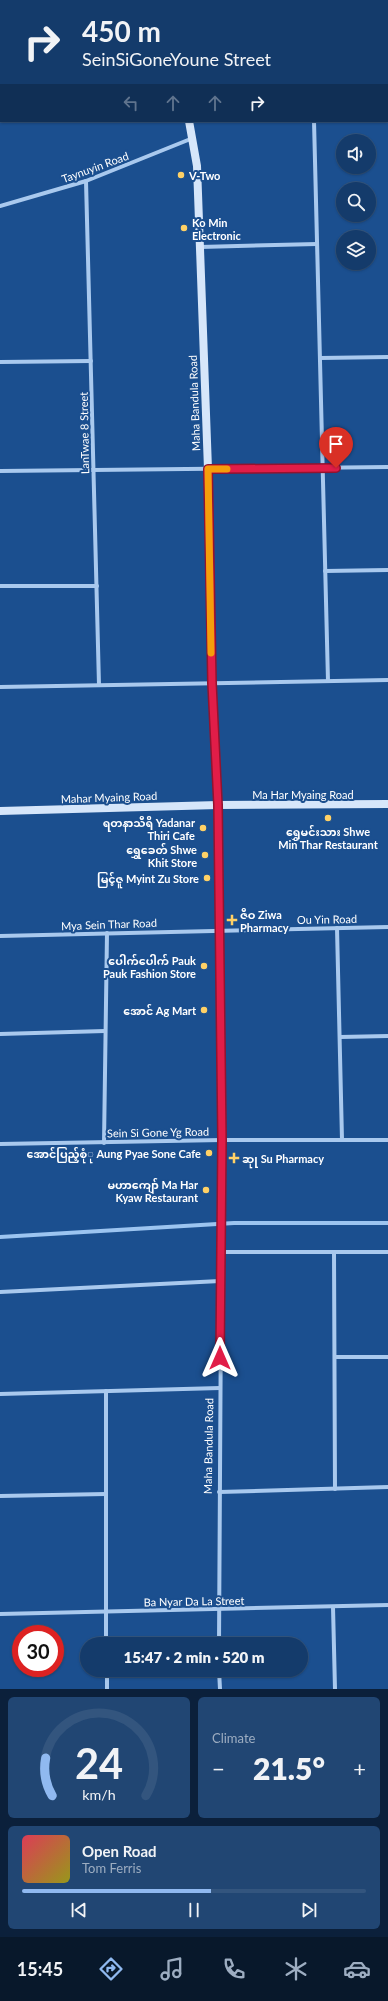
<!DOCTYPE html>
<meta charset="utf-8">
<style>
:root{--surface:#143b6b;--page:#214673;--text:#f1f3f6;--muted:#9dadc1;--line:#33557e;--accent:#90b9f0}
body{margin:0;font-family:Lato,"Noto Sans Myanmar",sans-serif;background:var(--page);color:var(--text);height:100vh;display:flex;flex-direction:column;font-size:15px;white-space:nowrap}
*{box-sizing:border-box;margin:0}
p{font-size:13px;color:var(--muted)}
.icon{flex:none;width:22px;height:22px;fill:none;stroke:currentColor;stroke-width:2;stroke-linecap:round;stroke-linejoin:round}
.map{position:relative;height:1689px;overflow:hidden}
.drawer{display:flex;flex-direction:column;gap:8px;padding:8px;background:#0b203b;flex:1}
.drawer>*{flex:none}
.guide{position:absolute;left:0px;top:0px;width:388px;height:122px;box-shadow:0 1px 3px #0004,0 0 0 1px var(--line);background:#143b6b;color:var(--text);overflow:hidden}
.controls{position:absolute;left:336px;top:134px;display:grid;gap:8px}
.controls a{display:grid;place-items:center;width:40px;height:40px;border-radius:50%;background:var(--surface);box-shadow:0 1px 3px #0004,0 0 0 1px var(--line);font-size:20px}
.speed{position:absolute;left:12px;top:1625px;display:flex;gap:8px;font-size:20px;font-weight:700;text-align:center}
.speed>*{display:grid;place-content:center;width:52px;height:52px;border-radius:50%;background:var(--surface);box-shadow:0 1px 3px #0004,0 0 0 1px var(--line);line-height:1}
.speed .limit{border:6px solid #d22;background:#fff;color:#111}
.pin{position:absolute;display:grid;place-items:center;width:34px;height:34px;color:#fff;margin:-41px -17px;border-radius:50% 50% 50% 0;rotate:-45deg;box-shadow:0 0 4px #0007}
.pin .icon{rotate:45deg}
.me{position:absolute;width:44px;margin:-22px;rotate:0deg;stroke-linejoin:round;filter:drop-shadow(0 0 3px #0008)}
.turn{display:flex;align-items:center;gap:14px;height:84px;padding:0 16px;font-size:18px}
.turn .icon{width:52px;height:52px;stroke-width:2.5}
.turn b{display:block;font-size:28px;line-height:34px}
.lanes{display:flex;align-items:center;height:38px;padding:0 16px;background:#0003;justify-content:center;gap:20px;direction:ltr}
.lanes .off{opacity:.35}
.big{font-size:30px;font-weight:800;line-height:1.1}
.drawer .tile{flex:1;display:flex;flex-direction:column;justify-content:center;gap:6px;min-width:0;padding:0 14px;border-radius:6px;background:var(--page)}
.drawer .dial{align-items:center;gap:0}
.dial svg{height:104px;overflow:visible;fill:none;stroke:var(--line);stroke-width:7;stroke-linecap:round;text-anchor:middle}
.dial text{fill:var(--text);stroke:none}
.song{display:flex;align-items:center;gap:12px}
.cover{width:48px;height:48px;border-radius:6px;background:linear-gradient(135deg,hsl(350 70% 55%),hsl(60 70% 35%))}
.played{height:4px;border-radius:2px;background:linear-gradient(90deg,var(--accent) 55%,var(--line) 55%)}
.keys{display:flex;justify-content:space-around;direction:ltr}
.heat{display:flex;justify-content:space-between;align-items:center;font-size:22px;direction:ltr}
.drawer .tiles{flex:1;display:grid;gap:8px;grid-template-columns:1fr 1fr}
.tile:last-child{grid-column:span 2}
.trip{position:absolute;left:80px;top:1637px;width:228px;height:40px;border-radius:20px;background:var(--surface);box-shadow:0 1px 3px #0004,0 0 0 1px var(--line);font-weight:800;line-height:40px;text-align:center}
.tab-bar{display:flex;height:64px;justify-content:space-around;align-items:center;background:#08182b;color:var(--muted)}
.tab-bar .icon{width:28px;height:28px}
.tab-bar .selected{color:var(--accent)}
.tab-bar b{font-size:18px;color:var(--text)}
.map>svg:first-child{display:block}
</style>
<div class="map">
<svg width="388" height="1689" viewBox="0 0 388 1689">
<rect width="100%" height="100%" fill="#1b4f8f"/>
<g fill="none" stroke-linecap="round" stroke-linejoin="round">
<path stroke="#9cc4f0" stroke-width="4" d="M0,1237L234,1223H388"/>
<g stroke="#a9c9ee" stroke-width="4">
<path d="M273,0V1"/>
<path d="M196,1L198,0"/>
<path d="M387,22H388"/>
<path d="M0,87L1,86"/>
<path d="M314,121L328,681"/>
<path d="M86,181L99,685"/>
<path d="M0,206L86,181L193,138"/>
<path d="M200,247L317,244"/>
<path d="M320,358L388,357"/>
<path d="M0,362L91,361"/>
<path d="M0,471L388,467"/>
<path d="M325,571L388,570"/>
<path d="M0,586H97"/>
<path d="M0,687L388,680"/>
<path d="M218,805L222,1140L219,1644"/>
<path d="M337,928L342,1140"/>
<path d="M0,936L388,927"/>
<path d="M0,1034L105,1031"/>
<path d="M340,1037L388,1036"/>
<path d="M104,1143L107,933"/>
<path d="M0,1144L222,1140H388"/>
<path d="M221,1252H388"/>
<path d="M334,1252L335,1489"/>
<path d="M0,1292L220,1281"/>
<path d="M335,1357H388"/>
<path d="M0,1394L220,1388"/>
<path d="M219,1492L388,1487"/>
<path d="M0,1496L106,1494"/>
<path d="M333,1607L335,1689"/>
<path d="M0,1614L388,1605"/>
<path d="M106,1644V1391"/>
<path d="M107,1670V1689"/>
<path d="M219,1670L220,1689"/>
</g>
<g stroke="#d6e6fa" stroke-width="8">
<path d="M156,0V1"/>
<path d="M189,121L197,166L208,469L212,683L218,805"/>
<path d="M0,811L218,805L388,804"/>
</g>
</g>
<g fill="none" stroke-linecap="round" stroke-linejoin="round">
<defs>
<path id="route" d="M220,1358L222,1140L218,805L212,683L208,469L336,468"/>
</defs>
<use href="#route" stroke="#92132f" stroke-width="10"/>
<use href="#route" stroke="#e11d48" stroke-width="7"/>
<path stroke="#f59e0b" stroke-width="7" d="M211,653L208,469H227"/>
</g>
<g fill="#ffd166" stroke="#1b4f8f" stroke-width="1.5">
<circle cx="181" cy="175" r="4"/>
<circle cx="184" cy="228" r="4"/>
<circle cx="328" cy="818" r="4"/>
<circle cx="203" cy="828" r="4"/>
<circle cx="205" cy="855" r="4"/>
<circle cx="207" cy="878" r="4"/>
<path d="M230 914h4v4h4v4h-4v4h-4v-4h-4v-4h4z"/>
<circle cx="204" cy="966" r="4"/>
<circle cx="204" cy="1010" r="4"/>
<circle cx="209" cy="1153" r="4"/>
<path d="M232 1152h4v4h4v4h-4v4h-4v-4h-4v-4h4z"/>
<circle cx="206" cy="1190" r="4"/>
</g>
<g text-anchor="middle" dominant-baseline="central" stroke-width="4" stroke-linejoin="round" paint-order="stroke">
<g font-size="11" fill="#fff" stroke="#1b4f8f">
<text transform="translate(95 167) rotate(-20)">Taynuyin Road</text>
<text transform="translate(194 403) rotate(-92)">Maha Bandula Road</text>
<text transform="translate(84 433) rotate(-91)">LanTwae 8 Street</text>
<text x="303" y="794">Ma Har Myaing Road</text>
<text transform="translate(109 797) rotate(-2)">Mahar Myaing Road</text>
<text transform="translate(327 919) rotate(-1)">Ou Yin Road</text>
<text transform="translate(109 924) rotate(-2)">Mya Sein Thar Road</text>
<text transform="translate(158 1132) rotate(-1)">Sein Si Gone Yg Road</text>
<text transform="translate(208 1446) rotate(-89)">Maha Bandula Road</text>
<text transform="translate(194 1601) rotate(-1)">Ba Nyar Da La Street</text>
</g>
<g font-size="11" font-weight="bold" fill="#fff" stroke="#1b4f8f" text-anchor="end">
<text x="189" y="175" text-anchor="start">V-Two</text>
<text x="192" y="222" text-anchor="start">Ko Min<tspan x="192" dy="13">Electronic</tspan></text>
<text x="195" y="822">ရတနာသီရိ Yadanar<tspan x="195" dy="13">Thiri Cafe</tspan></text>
<text x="328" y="831" text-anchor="middle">ရွှေမင်းသား Shwe<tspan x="328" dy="13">Min Thar Restaurant</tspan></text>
<text x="197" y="849">ရွှေခေတ် Shwe<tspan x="197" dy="13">Khit Store</tspan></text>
<text x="199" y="878">မြင့်ဇူ Myint Zu Store</text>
<text x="240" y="914" text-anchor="start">ဇီဝ Ziwa<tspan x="240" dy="13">Pharmacy</tspan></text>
<text x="196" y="960">ပေါက်ပေါက် Pauk<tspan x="196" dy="13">Pauk Fashion Store</tspan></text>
<text x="196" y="1010">အောင် Ag Mart</text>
<text x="201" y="1153">အောင်ပြည့်စုံု Aung Pyae Sone Cafe</text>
<text x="242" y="1158" text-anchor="start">ဆုု Su Pharmacy</text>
<text x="198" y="1184">မဟာကျော် Ma Har<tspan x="198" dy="13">Kyaw Restaurant</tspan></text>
</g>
</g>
</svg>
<div class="controls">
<a><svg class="icon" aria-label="sound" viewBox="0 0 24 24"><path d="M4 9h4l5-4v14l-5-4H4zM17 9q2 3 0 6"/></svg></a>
<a><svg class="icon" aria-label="search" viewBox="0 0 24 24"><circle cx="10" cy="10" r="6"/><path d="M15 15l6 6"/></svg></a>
<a><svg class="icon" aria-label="layers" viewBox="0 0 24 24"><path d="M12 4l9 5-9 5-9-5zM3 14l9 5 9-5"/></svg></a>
</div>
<div class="speed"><div class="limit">30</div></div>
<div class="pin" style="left:336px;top:468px;background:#d93025"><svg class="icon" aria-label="arrive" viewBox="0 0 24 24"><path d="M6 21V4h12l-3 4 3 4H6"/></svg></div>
<svg class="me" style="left:220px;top:1358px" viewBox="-20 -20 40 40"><path d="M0-17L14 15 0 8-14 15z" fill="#e11d48" stroke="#fff" stroke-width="4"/></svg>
<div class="trip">15:47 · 2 min · 520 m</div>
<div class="guide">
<div class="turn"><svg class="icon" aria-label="right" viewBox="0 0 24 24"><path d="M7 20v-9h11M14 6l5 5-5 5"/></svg><div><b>450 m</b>SeinSiGoneYoune Street</div></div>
<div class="lanes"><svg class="icon off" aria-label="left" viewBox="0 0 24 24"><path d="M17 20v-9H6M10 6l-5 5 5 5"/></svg><svg class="icon off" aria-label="ahead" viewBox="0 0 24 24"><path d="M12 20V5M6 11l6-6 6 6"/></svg><svg class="icon off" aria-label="ahead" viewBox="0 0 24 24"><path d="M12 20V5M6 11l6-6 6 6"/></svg><svg class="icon" aria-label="right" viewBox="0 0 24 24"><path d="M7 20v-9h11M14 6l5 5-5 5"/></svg></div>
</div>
</div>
<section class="drawer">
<div class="tiles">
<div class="tile dial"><svg viewBox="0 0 100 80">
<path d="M14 69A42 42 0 1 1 86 69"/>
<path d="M14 69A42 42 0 0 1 9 40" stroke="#90b9f0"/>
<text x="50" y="56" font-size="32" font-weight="700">24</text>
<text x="50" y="72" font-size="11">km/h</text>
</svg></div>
<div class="tile"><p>Climate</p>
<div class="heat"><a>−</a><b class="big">21.5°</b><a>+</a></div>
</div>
<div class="tile">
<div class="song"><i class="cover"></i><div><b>Open Road</b><p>Tom Ferris</p></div></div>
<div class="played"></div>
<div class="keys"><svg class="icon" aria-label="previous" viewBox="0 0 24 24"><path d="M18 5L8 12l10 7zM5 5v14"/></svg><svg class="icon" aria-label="pause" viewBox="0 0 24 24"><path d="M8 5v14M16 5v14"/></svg><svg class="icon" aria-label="next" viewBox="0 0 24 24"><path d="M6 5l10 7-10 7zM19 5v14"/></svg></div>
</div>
</div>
</section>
<nav class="tab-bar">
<b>15:45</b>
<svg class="icon selected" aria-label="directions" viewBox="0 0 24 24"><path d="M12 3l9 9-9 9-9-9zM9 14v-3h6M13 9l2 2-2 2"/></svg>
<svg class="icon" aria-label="music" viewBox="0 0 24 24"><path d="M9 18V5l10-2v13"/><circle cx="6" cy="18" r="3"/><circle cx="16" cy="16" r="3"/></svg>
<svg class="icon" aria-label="phone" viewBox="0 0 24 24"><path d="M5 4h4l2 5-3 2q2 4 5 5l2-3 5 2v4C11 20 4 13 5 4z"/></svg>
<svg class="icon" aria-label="climate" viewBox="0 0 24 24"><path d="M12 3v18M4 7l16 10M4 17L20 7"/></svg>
<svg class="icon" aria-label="car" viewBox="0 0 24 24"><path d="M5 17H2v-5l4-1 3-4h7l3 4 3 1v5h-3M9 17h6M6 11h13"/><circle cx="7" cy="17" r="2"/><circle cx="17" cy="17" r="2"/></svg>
</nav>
